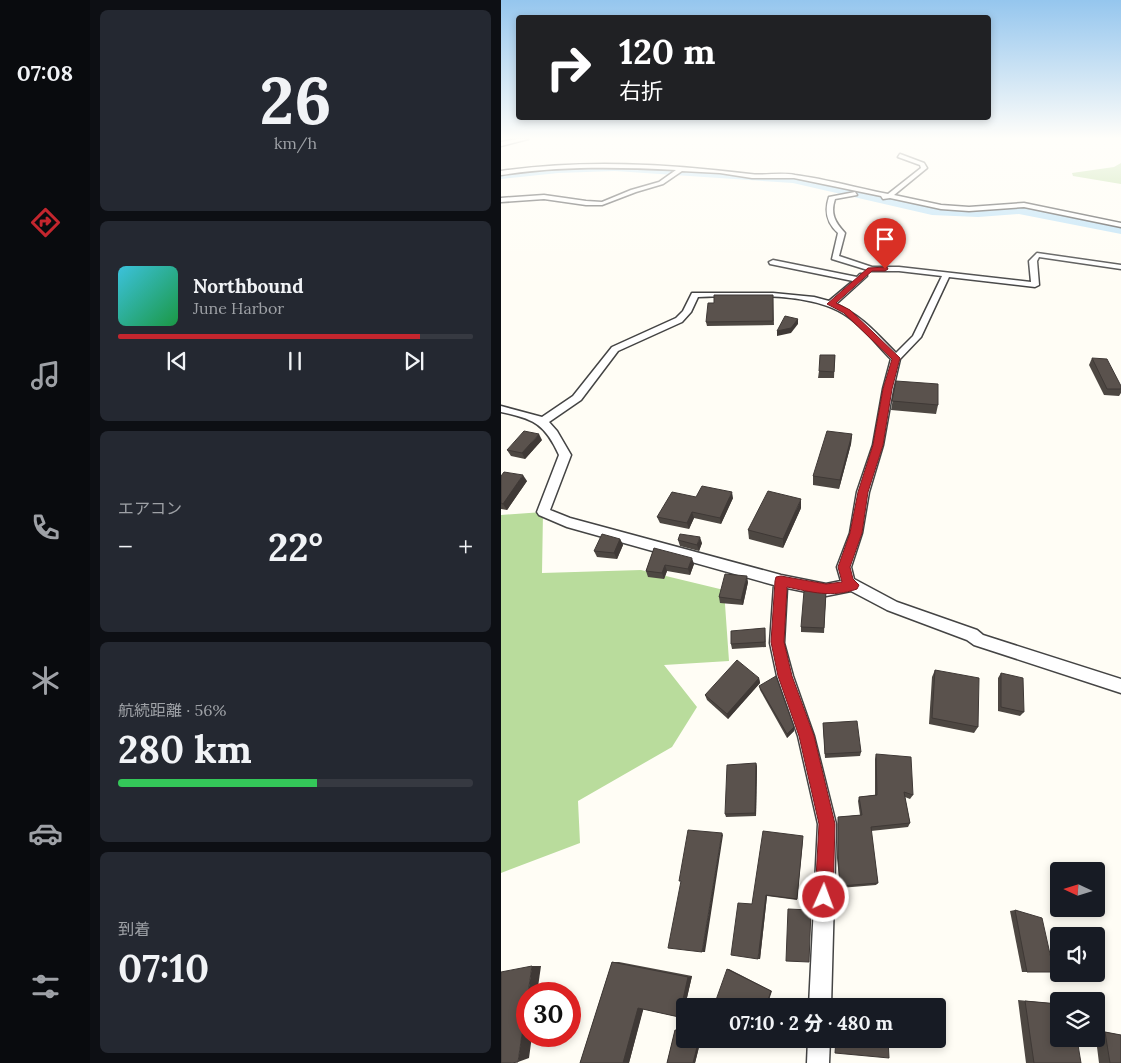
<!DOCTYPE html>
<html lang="ja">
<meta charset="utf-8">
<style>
:root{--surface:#171b24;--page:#242831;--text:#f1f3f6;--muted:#9ea1a6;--line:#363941;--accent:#c4262e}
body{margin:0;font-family:Lora,"Noto Sans JP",serif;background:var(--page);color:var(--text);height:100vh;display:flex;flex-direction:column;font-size:19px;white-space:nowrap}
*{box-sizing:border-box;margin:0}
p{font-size:16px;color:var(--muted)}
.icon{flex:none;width:28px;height:28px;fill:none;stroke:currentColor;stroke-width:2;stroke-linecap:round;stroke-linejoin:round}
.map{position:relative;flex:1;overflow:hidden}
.side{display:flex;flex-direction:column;gap:10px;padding:10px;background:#0d0f14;width:411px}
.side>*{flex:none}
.banner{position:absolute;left:15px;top:15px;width:475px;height:105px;border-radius:5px;box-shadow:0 2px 8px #0003;background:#202124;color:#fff;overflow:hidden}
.needle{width:32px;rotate:274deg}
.fabs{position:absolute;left:549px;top:862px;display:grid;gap:10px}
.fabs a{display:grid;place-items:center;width:55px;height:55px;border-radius:5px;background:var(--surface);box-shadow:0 2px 8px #0003;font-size:25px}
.speed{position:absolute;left:15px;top:982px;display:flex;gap:10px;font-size:25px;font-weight:700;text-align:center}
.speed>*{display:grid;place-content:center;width:65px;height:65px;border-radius:50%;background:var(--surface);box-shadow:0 2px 8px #0003;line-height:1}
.speed .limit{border:8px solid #d22;background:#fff;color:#111}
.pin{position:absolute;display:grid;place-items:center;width:42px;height:42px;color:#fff;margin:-51px -21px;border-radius:50% 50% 50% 0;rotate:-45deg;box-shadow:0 0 5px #0007}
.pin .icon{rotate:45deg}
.me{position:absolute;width:55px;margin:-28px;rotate:2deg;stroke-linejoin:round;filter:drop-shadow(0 0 4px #0008)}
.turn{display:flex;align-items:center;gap:18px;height:105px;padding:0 20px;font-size:22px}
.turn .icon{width:65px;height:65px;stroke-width:2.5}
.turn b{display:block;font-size:35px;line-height:42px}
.big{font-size:38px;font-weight:800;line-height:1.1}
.side .card{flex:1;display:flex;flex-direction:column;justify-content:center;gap:8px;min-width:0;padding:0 18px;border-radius:8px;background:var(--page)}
.side .dial{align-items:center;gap:0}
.dial b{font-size:65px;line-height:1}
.song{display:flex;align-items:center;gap:15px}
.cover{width:60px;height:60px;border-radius:8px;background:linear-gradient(135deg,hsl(190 70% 55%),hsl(140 70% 35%))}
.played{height:5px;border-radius:2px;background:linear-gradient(90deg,var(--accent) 85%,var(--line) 85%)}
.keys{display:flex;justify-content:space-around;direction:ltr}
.heat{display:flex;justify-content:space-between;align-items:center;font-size:28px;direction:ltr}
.charge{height:8px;border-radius:4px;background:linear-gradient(90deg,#34c759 56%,var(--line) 0)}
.trip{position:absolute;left:175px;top:998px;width:270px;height:50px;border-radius:5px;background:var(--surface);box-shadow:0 2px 8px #0003;font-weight:800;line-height:50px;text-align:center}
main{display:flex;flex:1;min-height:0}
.menu{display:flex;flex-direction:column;width:90px;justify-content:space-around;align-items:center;background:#090b0e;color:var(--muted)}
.menu .icon{width:35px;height:35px}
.menu .on{color:var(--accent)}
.menu b{font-size:22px;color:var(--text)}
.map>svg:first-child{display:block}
</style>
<main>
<nav class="menu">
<b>07:08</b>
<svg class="icon on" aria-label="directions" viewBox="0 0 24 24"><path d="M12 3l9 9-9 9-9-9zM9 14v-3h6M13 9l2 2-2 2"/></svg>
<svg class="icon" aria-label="music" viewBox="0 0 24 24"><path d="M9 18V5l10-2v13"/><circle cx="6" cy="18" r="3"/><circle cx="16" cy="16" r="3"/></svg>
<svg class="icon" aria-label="phone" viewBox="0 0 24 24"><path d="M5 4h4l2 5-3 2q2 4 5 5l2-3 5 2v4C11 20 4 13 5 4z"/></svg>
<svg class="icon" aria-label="climate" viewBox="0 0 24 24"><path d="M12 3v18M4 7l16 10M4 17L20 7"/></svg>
<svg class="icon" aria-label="car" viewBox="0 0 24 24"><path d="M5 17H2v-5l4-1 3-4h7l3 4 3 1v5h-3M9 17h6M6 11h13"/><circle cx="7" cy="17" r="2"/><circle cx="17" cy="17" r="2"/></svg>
<svg class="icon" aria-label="filters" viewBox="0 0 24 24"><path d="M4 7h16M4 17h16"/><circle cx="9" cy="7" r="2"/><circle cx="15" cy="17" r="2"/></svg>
</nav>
<section class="side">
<div class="card dial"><b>26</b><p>km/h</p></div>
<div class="card">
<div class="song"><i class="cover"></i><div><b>Northbound</b><p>June Harbor</p></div></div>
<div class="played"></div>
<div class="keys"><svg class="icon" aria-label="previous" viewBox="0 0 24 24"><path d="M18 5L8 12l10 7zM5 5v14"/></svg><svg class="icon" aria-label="pause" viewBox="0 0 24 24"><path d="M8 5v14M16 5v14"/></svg><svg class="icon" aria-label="next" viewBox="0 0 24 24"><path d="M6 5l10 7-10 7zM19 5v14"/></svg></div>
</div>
<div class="card"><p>エアコン</p>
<div class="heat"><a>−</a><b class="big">22°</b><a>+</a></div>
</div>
<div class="card"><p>航続距離 · 56%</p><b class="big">280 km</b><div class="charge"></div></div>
<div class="card"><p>到着</p><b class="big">07:10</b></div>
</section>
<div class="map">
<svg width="620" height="1063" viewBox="0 0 620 1063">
<rect width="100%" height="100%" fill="#fffdf5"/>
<g fill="#b9dc9c">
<path d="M620,163V184L572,176L571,173L613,167Z"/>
<path d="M42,512L41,573L140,570L223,590L228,661L163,665L196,707L171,747L77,801L79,843L0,873V515Z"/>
</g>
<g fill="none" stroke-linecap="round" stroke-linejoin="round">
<path fill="#b9e0f7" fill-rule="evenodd" d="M114,165L292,177L431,207L477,209L518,206L620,226V234L518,214L477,217L431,215L292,183L114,171L57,173L0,179V173L57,167Z"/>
<defs>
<g id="minor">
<path d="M16,139H27L0,146V142Z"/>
<path d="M399,154L423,163L426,168L393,195L440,205L468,207L523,203L620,223V227L523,207L468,211L440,209L389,198L382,199L380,196L293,178H251L219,173L181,171L162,184L135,192L101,205H85L43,199L0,202V198L43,195L85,201L101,202L130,190L158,182L175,170C116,167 59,166 0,175V171C83,159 166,164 249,174C264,176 279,172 294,175C325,179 356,188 387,194L420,168L419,165L397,157Z"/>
<path d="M354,192L356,195L334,199C329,214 334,222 344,233L338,256L371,267H398L530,282L528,261L536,253L620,265V269L538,257L536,261L538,285L534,287L448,277L420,337L399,359L392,389L382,445L368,492L361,533L350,567L353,579L396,602L476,630L482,635L620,679V693L473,645L466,640L386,610L350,591L325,596L286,588L283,643L292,676L313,736L335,824L330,1006H308L317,824L297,736L276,676L269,643L273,585L66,527L38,515L36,512L58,455C44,424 33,419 0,412V406L41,417L72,396L111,347L175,318L182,311L191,293H272L313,297L328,301L352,281L269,264L268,262L272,260L356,277L359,274H365L366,276L335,304C360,315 376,334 395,353L412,336L441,276L398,271H370L331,259L337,233C326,223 323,212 328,197ZM197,297C239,296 306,291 343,314C361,325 375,344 390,359L382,389L372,445L356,492L349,533L336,567L340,581L325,584L280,575L69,518L49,510L70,455L56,431L48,422L80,400L117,351L181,322L190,312Z"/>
<path d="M307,1039H329L328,1063H306Z"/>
</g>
</defs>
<use href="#minor" stroke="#444" stroke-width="3"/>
<use href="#minor" fill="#fff" fill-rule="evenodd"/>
</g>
<g fill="#4d4742">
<path d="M272,295L273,325L206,326L205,322L213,303Z"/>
<path d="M334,355L333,378H317L318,371Z"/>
<path d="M591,358L620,389V393L618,396L603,395L588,365Z"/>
<path d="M395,381L437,405L435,414L390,410Z"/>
<path d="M351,434L350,444L338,489L312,485V476Z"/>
<path d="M41,440L24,459L10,456L6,450Z"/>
<path d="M0,476L26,481L6,510L0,509Z"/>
<path d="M195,497L232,498L220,524L193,518L188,529L159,523L156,517Z"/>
<path d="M300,508L282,548L248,539L247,530Z"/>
<path d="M119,539L122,545L116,559L96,557L93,551Z"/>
<path d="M177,540L201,543L198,551L179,546Z"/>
<path d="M153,548L193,564L189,575L166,571L163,579L147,577L145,571Z"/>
<path d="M247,582L242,605L219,603L218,597Z"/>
<path d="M325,592L323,633L300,632V627Z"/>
<path d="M264,628L265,647L231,649L230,644Z"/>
<path d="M434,670L477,727L473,733L428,724L431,677Z"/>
<path d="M500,673L523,712L519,716L497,711V678Z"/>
<path d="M258,678L259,683L227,719L206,700L204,695Z"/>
<path d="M258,686L293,727V731L286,738L259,690Z"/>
<path d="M322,723L360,752L359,756L324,758Z"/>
<path d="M375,754L412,795L409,799L404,797L409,823L407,827L370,831L377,883L375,885L339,888L336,858L337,817L359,815L357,801L358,797L374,795V759Z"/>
<path d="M255,763L256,767L255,816L225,817L224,814Z"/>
<path d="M302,840L296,900L266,896L259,959L251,904Z"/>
<path d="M514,910L553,972H521L509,911Z"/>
<path d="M111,962H118L191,976L182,1015L178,1017L142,1009L128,1063H79Z"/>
<path d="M335,999L385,1004H387V1006H335Z"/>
<path d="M517,1000L558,1004V1039L580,1063H525Z"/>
<path d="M177,1029L184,1030V1039H200L194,1063H166L174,1030Z"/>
<path d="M595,1030L620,1035V1063H598L595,1039Z"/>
</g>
<g fill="#3f3936">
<path d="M297,319V324L290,333L276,336V331Z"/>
<path d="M38,434L41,440L24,459L21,453Z"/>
<path d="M351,434L350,444L338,489L339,480Z"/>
<path d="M22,475L26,481L6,510L2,504Z"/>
<path d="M231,492L232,498L220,524L219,518Z"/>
<path d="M300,499V508L282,548V539Z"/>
<path d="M191,512L193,518L188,529L186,523Z"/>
<path d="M199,537L201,543L198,551L196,545Z"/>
<path d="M119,539L122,545L116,559L113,553Z"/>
<path d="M191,558L193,564L189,575L187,569Z"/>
<path d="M164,565L166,571L163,579L161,573Z"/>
<path d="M246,576L247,582L242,605L240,600Z"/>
<path d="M258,678L259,683L227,719L226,714Z"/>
<path d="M293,727V731L286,738V734Z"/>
<path d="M255,763L256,767L255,816L254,813Z"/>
<path d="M221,833L222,835L204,952H201Z"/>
<path d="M265,895L266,896L259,959H257Z"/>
<path d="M31,966H40L36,994H27Z"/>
<path d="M226,969H228L271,991L266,1006Z"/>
<path d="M191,976L184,1006L182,1015L178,1017L187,977Z"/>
<path d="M26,997V1036H31L28,1058L17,1062Z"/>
<path d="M143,1007L128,1063H122L137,1008Z"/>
<path d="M198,1039H200L194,1063H192Z"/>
</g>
<g fill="#5a524d" stroke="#3f3936">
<path d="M213,295H272V321L205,322L207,303H213Z"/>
<path d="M284,316L297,319L290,328L276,331Z"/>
<path d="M319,355H334L333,372L318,371Z"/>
<path d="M591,358L606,359L620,386V389H606Z"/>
<path d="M395,381L437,384V405L391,401Z"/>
<path d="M23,431L38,434L21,453L6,450Z"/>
<path d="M326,431L351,434L339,480L312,476Z"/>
<path d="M3,472L22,475L2,504L0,503V476Z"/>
<path d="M201,486L231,492L219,518L191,512L186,523L156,517L171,492L195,497Z"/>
<path d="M267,491L300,499L282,539L247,530Z"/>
<path d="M101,534L119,539L113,553L93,551Z"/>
<path d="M179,534L199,537L196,545L177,540Z"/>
<path d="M153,548L191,558L187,569L164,565L161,573L145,571Z"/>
<path d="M224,574L246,576L240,600L218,597Z"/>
<path d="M303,591L325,592L323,628L300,627Z"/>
<path d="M264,628V642L230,644V631Z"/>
<path d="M236,660L258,678L226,714L204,695Z"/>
<path d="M434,670L478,678L477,727L431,718Z"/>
<path d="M500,673L522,678L523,712L500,707Z"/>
<path d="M275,676L293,727L286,734L258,686Z"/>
<path d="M356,721L360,752L324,754L322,723Z"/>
<path d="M375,754L410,757L412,795L403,792L409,823L370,827L377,883L339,886L337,855V817L361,815L358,797L376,795Z"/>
<path d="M255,763L254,813L224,814L226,765Z"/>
<path d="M187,830L221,833L201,952L167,948L180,881H178Z"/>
<path d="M262,831L302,836L296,899L265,895L257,959L230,955L237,903L251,904Z"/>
<path d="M287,909L310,910L308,962L285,961Z"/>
<path d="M514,910L541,918L553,972H526Z"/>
<path d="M111,962L187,977L178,1017L137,1008L122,1063H79Z"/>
<path d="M31,966L17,1062L10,1063H0V972Z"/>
<path d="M226,969L270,991L265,1006H228L215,1000Z"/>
<path d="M335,1000L387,1004V1006H335Z"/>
<path d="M524,1001L558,1004V1039H576L580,1063H533Z"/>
<path d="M174,1030L184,1033V1039H198L192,1063H166Z"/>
<path d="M604,1032L620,1035V1063H609Z"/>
<path d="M335,1039H387L388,1058L334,1053Z"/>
</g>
<linearGradient id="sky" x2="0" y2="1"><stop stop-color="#95c6ee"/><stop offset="0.48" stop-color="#fffefa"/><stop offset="1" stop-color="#fffefa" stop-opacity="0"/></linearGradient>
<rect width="620" height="288" fill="url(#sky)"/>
<path fill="#c4262e" stroke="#7f191e" d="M386,267L387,269L384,271H371L335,303L349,310L399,358L391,389L382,445L367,492L361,533L349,567L352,579L358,585L356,589C331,598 310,592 286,587L283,642L291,676L313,736L334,824L332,897L330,903L323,905L317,903L314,897L318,824L298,736L277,676L270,642L274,581L275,577L280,576L325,584L341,582L337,567L349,533L357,492L372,445L382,389L391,359L343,313L326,304L367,268Z"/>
</svg>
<div class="fabs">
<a><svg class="needle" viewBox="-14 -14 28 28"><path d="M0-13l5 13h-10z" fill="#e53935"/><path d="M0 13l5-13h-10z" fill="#9ea1a6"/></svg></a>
<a><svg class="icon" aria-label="sound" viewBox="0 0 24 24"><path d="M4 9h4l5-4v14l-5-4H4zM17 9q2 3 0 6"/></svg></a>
<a><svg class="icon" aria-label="layers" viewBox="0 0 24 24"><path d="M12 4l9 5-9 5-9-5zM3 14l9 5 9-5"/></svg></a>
</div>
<div class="speed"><div class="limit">30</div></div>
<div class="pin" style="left:384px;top:269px;background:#d93025"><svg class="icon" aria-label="arrive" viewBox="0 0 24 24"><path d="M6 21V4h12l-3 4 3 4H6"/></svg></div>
<svg class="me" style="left:323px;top:897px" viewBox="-20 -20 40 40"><circle r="17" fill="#c4262e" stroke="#fff" stroke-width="3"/><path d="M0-11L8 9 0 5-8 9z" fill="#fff"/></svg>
<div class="trip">07:10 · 2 分 · 480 m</div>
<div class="banner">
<div class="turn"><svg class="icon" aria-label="right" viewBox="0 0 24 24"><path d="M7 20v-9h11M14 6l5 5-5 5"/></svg><div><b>120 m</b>右折</div></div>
</div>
</div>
</main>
